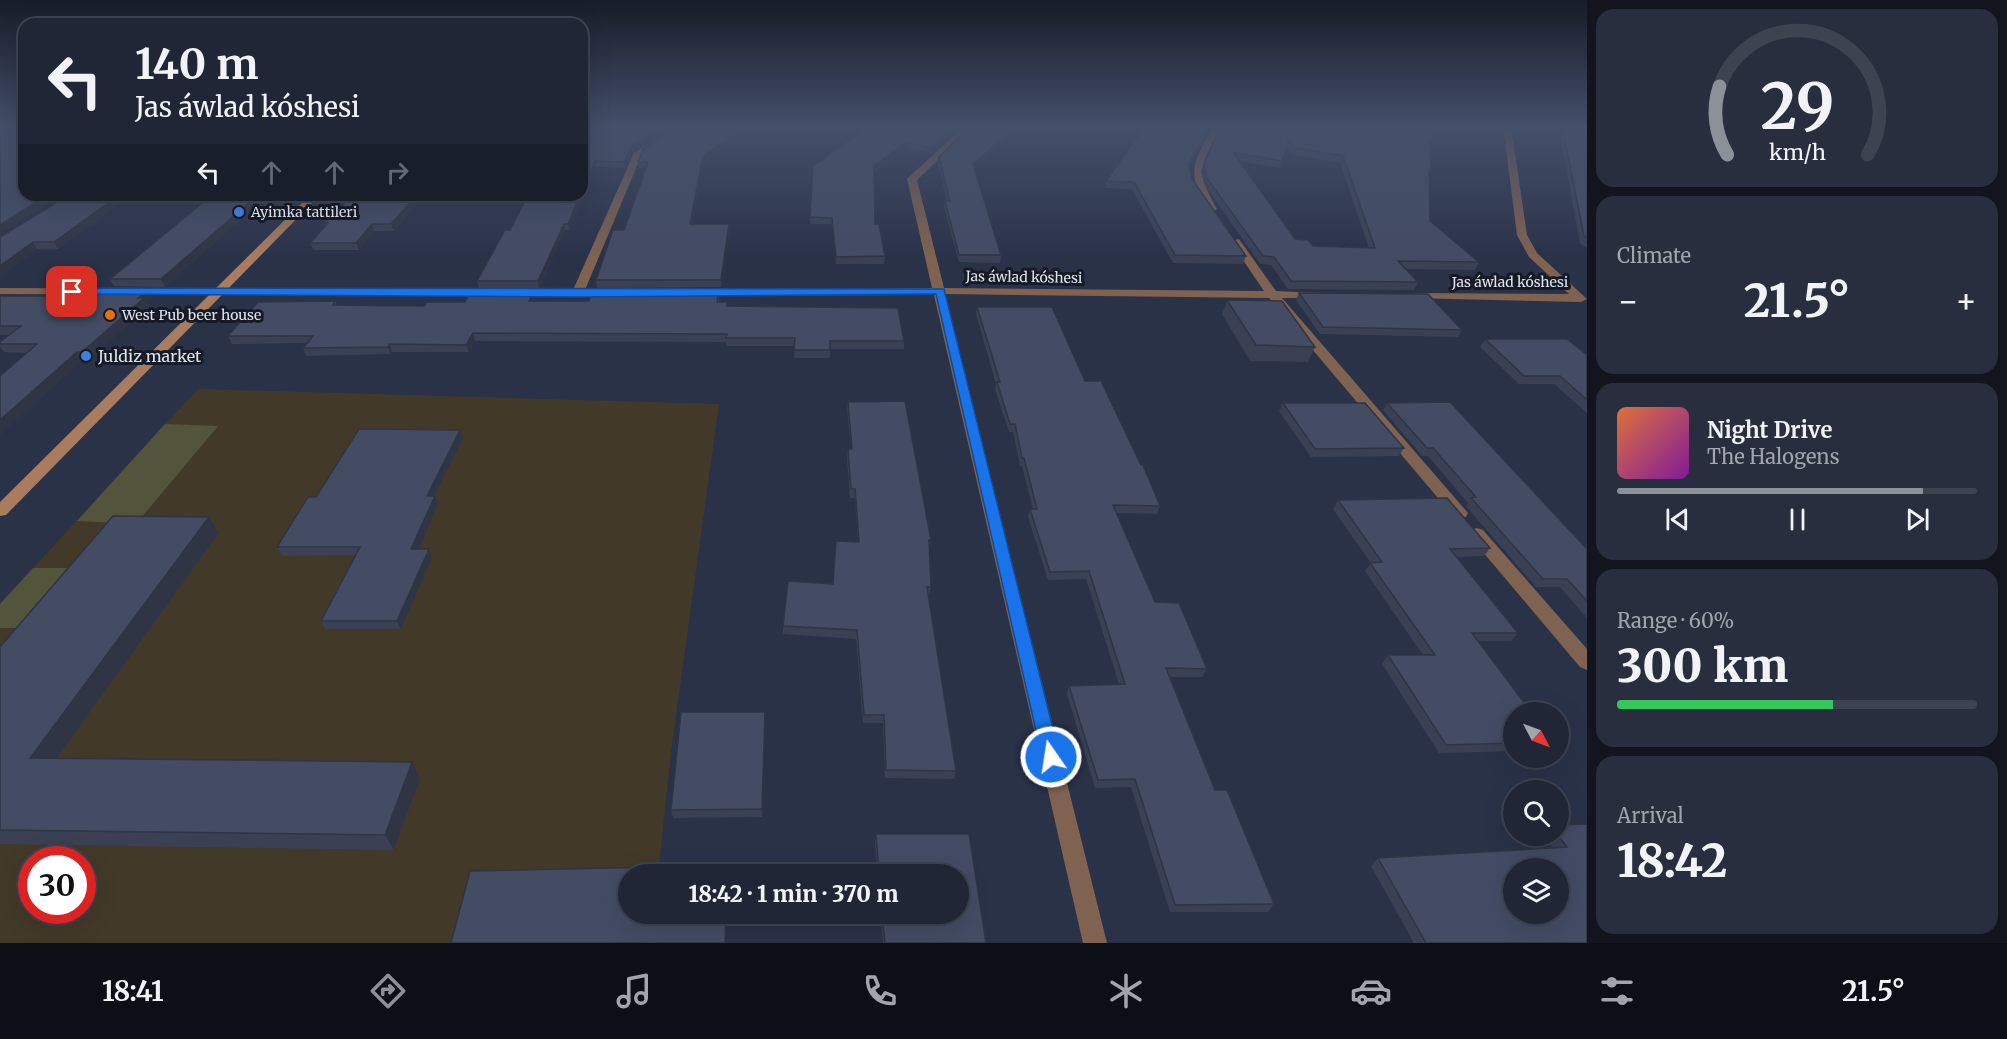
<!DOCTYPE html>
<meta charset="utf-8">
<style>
:root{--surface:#202636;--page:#282e3e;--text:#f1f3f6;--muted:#a2a5ad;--line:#3d4351;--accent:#8c9099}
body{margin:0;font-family:Merriweather,serif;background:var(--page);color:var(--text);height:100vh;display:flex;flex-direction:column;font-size:22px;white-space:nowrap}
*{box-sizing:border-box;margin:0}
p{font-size:20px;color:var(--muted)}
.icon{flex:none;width:33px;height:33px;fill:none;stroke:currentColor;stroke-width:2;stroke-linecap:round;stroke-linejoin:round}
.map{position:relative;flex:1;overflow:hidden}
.drawer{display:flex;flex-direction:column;gap:9px;padding:9px;background:#12151e;width:420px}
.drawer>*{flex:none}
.guide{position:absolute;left:18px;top:18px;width:570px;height:183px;border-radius:18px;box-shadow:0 6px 24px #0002,0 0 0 2px var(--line);background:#202636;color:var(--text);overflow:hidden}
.needle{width:39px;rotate:131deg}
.controls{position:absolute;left:1503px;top:702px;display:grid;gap:12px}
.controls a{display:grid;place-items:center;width:66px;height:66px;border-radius:50%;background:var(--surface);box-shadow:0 6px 24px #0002,0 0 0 2px var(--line);font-size:30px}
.speed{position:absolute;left:18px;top:846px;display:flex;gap:12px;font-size:30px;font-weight:700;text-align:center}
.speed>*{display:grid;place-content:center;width:78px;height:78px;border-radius:50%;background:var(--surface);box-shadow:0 6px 24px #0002,0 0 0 2px var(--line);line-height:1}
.speed .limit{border:9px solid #d22;background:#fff;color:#111}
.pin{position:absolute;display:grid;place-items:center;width:51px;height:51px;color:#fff;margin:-26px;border-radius:12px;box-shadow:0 3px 9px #0006}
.me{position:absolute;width:66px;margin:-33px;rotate:347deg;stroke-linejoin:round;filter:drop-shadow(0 0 4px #0008)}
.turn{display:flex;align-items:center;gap:21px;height:126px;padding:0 18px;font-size:27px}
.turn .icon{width:78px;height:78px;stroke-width:2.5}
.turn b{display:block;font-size:42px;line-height:51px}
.lanes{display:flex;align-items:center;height:57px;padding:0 18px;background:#0003;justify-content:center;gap:30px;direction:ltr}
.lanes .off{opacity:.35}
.big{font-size:45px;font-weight:800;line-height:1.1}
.drawer .widget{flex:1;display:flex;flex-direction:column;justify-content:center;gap:9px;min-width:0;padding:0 21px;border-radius:18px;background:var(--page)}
.drawer .dial{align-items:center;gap:0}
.dial svg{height:156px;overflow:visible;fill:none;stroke:var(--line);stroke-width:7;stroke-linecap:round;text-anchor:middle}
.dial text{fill:var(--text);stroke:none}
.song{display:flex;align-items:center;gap:18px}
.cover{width:72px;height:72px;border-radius:9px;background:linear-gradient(135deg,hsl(20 70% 55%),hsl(290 70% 35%))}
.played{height:6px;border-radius:3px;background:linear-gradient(90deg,var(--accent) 85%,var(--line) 85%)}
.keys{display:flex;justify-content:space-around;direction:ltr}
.heat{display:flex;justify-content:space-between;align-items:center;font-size:33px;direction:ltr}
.charge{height:9px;border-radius:4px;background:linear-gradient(90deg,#34c759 60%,var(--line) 0)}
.trip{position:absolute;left:618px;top:864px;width:351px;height:60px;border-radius:30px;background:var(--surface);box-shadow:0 6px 24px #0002,0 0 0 2px var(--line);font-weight:800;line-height:60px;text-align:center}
.menu{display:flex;height:96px;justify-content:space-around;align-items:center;background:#0d0f16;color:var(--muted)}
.menu .icon{width:42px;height:42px}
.menu .selected{color:var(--accent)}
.menu b{font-size:27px;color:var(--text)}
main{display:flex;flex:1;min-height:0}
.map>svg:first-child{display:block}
</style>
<main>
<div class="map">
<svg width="1587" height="943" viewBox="0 0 1587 943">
<rect width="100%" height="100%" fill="#2a3248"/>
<path fill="#433929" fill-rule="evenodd" d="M198,389L719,404L671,752L658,874H628V914L650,943H0V604ZM32,860H82V910H32Z"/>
<g fill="#52543b">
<path d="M165,424L218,426L136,524L77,521Z"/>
<path d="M33,568H87L36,628H0V604Z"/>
</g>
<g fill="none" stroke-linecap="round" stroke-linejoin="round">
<g fill="#7f6250" fill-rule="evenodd">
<path d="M678,126H689L642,154L585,290H611L617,293L615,295L577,297L511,295L509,293L515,290H573L634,153Z"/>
<path d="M964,126H973L917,180L944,288L1264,291L1230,241L1239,239L1276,291L1323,293L1325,295L1319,298H1282L1468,513L1466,517H1454L1269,298L945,294L1107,943H1083L934,295L701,296L695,293L701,290L932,288L907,179Z"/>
<path d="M1214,126H1222C1201,164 1194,169 1217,209L1212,212L1209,211C1185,173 1193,162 1214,126Z"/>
<path d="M1503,126H1511L1527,235L1537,253L1587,299L1581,302L1408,298V294L1412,293L1569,294L1529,257L1517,235Z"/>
<path d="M0,288L491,290L497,293L491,296L0,294Z"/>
<path d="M1477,528L1483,530L1587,649V670L1580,667L1471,538L1469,534L1471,530Z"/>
</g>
<path fill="#a97c5f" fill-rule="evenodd" d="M310,195H320L6,515L0,516V502Z"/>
</g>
<g fill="#3a4155" fill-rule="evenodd">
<path d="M582,126L633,151L625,168L596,167L570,230H565L539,289L479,288L477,281L510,230Z"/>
<path d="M681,126H765L760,130L755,129L703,162L692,224H729L730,231L721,287L597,288L596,280L624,230L646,168H638V162Z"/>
<path d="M869,126H960L931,154L906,148L874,172L875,224L885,256L884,264H836L832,224H810L813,166Z"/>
<path d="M970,126H1045L1038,134L1018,130L974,169L1001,255L1000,263L959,262L944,207L945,201H947L938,163L939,157Z"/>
<path d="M1221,126L1432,140L1430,144L1431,170L1429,174L1430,221L1479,262L1475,270L1406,269L1418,282L1414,290L1288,289L1271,265L1260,264L1204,184L1201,171L1204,164ZM1286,148L1294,155L1340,163L1369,248L1313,246L1295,239L1239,161L1280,168Z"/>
<path d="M1561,126H1579L1587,128V248L1580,243L1559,130Z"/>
<path d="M1147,127L1189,167L1192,179L1246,256L1243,264L1173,263L1132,189L1104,188L1106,181Z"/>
<path d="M69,195H268L165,287L114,286L110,279L204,202L123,201L58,249H37L0,277Z"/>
<path d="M354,195H424L394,231H374L359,250H313L310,243L325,226L324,223Z"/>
<path d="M1299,293L1462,330L1458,337L1320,334L1296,300Z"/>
<path d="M0,296L153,297L147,303L148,306L88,360L27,353L4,352L0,347V342L9,335H0Z"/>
<path d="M719,298V302L728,306L904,341V349H830V358H794L795,346H727L726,342L475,341L469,352H392L390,354L306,356L303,348L307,343L232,344L228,336L335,301L337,305L424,306L465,302L535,299L534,301Z"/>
<path d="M1227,300L1315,347L1308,362L1250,361L1222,314Z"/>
<path d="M977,307L1085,381L1160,506L1157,514L1116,513L1155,602L1207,669L1202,677H1169L1215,790L1274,904L1268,912H1170L1131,787L1095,788L1067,694L1069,686L1119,684L1086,579L1048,580L1028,517L1030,509H1033L1022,466H1020L1013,432H1009L995,389L996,384L976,314Z"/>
<path d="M1485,339L1587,355V413L1554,384H1519L1480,347Z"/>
<path d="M848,402L931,540L930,548H929L931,587L929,595H928L956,771L954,779L885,778L883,723H863L856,639L783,634V626L833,584L858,542L855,498H850L847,458L848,449H851L847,409Z"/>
<path d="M1283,403L1404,448L1399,456L1311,457L1279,411Z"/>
<path d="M1387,403L1587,549V618L1560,587H1536L1466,506L1468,503L1428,456H1422L1383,410Z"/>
<path d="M460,430L463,438L434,496L438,504L418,549H429L432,558L401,629H325L321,621L356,555L282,556L277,547L316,497Z"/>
<path d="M1338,500L1490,548L1484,556L1456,557L1518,633L1511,641H1478L1514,712V751L1439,753L1382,664L1388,655H1423L1365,571L1371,563L1333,509Z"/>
<path d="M209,517L219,533L57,758L412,762L420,778L394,850L0,844V647Z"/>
<path d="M765,712L762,817L673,818L671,810Z"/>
<path d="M1587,824V943H1414L1371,866L1378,858L1553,848L1545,836H1558V825Z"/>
<path d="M876,834H969L986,943H883L880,914H958V874H877L875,842Z"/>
</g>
<g fill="#2f3545">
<path d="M663,126H674L633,151L625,168L624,162L632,145Z"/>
<path d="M749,126H755V129L703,162L691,230L690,224L703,156Z"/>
<path d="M955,126H960L931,154V148Z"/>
<path d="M1017,126H1019L1018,130L972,170L973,164Z"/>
<path d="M1041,126H1045L1038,134L1039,128Z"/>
<path d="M1210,126H1211L1187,171L1189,164Z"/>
<path d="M906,142V148L873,172L874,166Z"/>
<path d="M595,161L596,167L570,230L568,224L580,195H582V191Z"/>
<path d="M48,195H63L0,234V225Z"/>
<path d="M119,195L123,201L58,249L54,242Z"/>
<path d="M258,195H268L165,287L161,279Z"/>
<path d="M417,195H424L394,231L391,224Z"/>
<path d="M372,224L374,231L359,250L356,243Z"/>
<path d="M564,224L565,230L539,289L538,281Z"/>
<path d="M729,224L730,231L721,287V280Z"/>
<path d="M33,242L37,249L0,277V266Z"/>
<path d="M149,289L153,297L147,303L148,306L88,360L82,352Z"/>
<path d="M533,292L535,299L531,308L529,301Z"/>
<path d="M473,333L475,341L469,352L466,345Z"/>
<path d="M389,344L392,352L390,354L388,347Z"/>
<path d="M77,352L83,360L0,435V420Z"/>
<path d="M460,430L463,438L430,504L427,496Z"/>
<path d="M435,496L438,504L415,558L411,549Z"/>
<path d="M209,517L219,533L46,773L30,758Z"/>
<path d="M429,549L432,558L401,629L397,621Z"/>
<path d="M412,762L420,778L394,850L385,835Z"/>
<path d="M726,914H727L726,943H725Z"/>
</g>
<g fill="#434c63" stroke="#2f3545" stroke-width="1.5" fill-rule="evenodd">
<path d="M0,126H24V195H48L0,225Z"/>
<path d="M582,126H663L632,145L624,162L595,161L582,191Z"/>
<path d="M681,126H749L703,156L690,224H729L721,280H596L613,230H624L648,162H638L643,149Z"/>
<path d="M869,126H955L931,148L906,142L874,166L875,224H879L885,256L836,257L832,218L810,217L813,166Z"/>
<path d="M970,126H1017L973,164L1001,255H959L945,201H950L939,157Z"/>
<path d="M1145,126H1210L1189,164L1192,179L1246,256L1175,255L1134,182L1106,181Z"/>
<path d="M1221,126H1432V140L1429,139L1431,170H1429L1430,221L1479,262L1398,261L1418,282L1291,281L1274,257L1263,256L1206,177L1204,164ZM1288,141L1297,148L1343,156L1375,248L1313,246L1308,240L1295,239L1233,152L1282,161Z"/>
<path d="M1562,126H1579L1587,128V238L1584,236Z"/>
<path d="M69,195H119L54,242H33L0,266V237Z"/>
<path d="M179,195H258L161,279H110L212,195Z"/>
<path d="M354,195H417L391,224H372L356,243H310L328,223H324Z"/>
<path d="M528,195H580L568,224H564L538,281H477L505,230H510Z"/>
<path d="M97,288L149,289L138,298H144L82,352H77L0,420V376L37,344H0V342L21,326H0V296H87Z"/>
<path d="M471,291L533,292L529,301H589L592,292L719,291L717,302H727V306L898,308L904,341H830V350H794L795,338H726L727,334L473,333L466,345L389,344L388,347L303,348L313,336H228L258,302L335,301L333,305L424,306L427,302H465Z"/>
<path d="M1299,293L1428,294L1462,330L1323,327Z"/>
<path d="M1227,300L1282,301L1315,347L1256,345Z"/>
<path d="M977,307H1052L1085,381H1101L1141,465H1143L1160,506L1113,505L1155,602L1179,603L1207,669L1166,668L1215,790H1227L1274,904L1175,905L1135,779L1098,780L1069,686L1125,684L1089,571L1050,572L1030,509H1037L1024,458H1022L1015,424H1010L997,382H1000Z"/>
<path d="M1485,339H1567L1587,355V400L1560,376H1524Z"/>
<path d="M905,401L931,540H929L931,587H927L956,771L886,770L884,715H864L857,630L783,626L788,581L833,584L836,541L859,542L855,489H851L848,449H852L848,402Z"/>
<path d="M1450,402L1587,549V601L1567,579H1543L1471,498L1476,497L1433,448H1427L1387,403Z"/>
<path d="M1283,403H1365L1404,448L1315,449Z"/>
<path d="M359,429L460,430L427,496H435L411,549H429L397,621H321L360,547H277L308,497H316Z"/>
<path d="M1447,498L1490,548L1450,549L1518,633H1472L1531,712H1514V743L1446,745L1388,655H1435L1370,563L1382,562L1338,500Z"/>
<path d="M113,516L209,517L30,758L412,762L385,835L0,830V647Z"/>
<path d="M681,712H765L762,809L671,810Z"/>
<path d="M1587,824V943H1426L1378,858L1567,847L1558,835V825ZM1514,868H1558V914H1514Z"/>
<path d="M876,834H969L986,943H885L882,914H958V874H879Z"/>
<path d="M656,867L655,874H628V914H726L725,943H451L470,871Z"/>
</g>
<linearGradient id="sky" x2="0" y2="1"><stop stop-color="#171c28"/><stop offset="0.49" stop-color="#444f6a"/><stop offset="1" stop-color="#444f6a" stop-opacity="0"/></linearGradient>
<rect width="1587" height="258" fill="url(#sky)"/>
<path fill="#1a73e8" stroke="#114b97" stroke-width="1.5" d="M72,288L944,289L1060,757L1058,763L1051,765L1044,763L1042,757L936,294L577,297L68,294V289Z"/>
<g fill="#3f7fe0" stroke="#161a24" stroke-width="2">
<circle cx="239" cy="212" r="6"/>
<circle cx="86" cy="356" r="6"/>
</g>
<circle fill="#e8710a" stroke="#161a24" stroke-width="2" cx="110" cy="315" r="6"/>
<g text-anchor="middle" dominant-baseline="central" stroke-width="6" stroke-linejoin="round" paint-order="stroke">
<g font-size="14" fill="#dde3f1" stroke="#161a24" text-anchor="start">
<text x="251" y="212">Ayimka tattileri</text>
<text x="122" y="315">West Pub beer house</text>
</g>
<g font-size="14" fill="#dde3f1" stroke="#161a24">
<text transform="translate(1024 277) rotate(1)">Jas áwlad kóshesi</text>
<text x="1510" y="282">Jas áwlad kóshesi</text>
</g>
<g font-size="16" fill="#dde3f1" stroke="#161a24" text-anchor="start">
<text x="98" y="356">Juldiz market</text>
</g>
</g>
</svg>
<div class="controls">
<a><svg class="needle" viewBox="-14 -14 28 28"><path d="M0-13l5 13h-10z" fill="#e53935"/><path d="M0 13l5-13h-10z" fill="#a2a5ad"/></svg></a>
<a><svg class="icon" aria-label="search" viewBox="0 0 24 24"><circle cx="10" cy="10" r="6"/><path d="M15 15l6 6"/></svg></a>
<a><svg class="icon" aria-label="layers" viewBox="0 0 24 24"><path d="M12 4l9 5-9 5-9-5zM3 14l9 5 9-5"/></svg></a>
</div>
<div class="speed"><div class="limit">30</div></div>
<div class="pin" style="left:72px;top:292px;background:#d93025"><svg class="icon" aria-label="arrive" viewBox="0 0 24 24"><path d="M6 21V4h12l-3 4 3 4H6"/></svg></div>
<svg class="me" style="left:1051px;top:757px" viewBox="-20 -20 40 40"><circle r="17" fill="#1a73e8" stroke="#fff" stroke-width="3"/><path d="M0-11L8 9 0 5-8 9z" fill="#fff"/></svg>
<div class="trip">18:42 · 1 min · 370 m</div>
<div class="guide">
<div class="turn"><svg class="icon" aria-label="left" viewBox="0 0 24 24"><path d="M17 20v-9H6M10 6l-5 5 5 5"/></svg><div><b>140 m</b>Jas áwlad kóshesi</div></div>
<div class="lanes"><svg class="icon" aria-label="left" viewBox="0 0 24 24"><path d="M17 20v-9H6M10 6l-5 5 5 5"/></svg><svg class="icon off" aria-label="ahead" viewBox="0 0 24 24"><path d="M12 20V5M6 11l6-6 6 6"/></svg><svg class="icon off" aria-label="ahead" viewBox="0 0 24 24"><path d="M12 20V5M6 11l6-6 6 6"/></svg><svg class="icon off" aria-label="right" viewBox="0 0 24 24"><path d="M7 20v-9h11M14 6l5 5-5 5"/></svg></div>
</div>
</div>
<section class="drawer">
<div class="widget dial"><svg viewBox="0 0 100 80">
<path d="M14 69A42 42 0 1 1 86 69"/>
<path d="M14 69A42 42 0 0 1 10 34" stroke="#8c9099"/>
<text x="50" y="56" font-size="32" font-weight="700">29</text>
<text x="50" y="72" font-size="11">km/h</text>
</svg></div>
<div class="widget"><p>Climate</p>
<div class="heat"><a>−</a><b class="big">21.5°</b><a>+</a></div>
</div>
<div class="widget">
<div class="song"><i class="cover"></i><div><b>Night Drive</b><p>The Halogens</p></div></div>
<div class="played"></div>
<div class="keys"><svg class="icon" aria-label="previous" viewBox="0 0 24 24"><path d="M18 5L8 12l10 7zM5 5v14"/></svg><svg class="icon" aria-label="pause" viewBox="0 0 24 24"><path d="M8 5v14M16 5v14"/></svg><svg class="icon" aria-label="next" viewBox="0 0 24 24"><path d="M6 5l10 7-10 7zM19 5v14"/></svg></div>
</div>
<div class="widget"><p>Range · 60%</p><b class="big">300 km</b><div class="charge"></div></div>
<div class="widget"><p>Arrival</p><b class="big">18:42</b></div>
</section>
</main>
<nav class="menu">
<b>18:41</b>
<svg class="icon selected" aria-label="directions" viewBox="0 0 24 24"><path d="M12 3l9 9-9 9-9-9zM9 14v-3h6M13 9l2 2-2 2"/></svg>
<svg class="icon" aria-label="music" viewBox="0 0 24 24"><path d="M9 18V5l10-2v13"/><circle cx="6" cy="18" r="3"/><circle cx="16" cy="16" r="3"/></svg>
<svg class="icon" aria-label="phone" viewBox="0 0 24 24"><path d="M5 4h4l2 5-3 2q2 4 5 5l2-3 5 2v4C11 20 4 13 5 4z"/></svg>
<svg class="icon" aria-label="climate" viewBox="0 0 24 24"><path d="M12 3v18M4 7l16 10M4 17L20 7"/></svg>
<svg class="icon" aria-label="car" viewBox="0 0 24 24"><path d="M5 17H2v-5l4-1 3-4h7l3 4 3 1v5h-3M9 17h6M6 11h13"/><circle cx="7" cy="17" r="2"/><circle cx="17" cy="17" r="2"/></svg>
<svg class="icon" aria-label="filters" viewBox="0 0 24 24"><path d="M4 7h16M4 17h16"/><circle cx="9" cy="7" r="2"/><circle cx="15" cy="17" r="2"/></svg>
<b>21.5°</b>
</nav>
